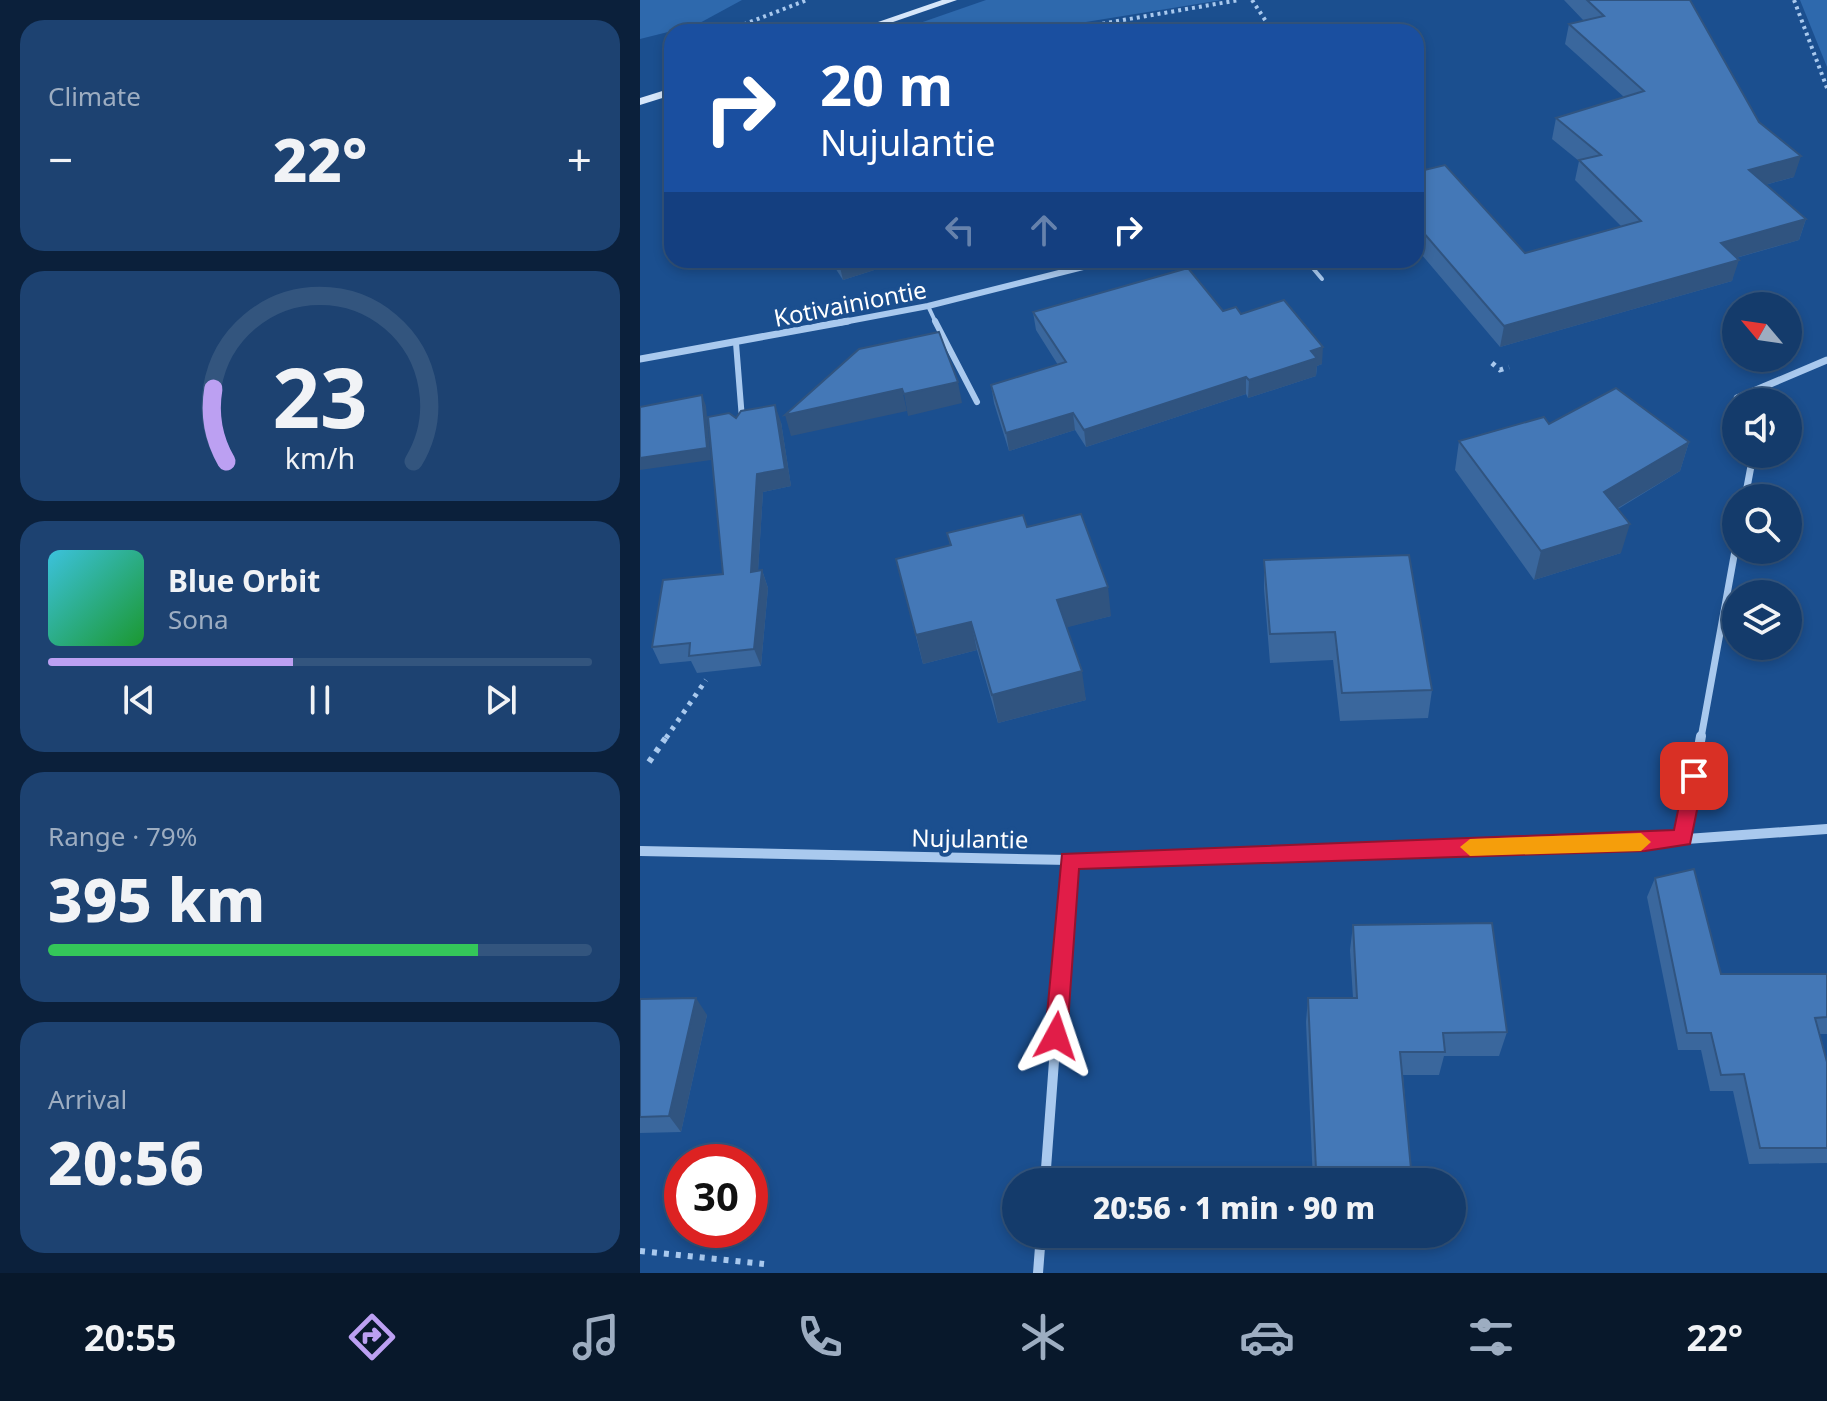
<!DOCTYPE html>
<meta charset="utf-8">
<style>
:root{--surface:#143b6b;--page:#1d4271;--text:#f1f3f6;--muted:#9dadc1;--line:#33557e;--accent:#bca0f2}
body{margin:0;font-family:"Noto Sans",sans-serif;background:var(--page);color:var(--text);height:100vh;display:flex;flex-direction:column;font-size:30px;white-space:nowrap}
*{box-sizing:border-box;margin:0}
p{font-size:26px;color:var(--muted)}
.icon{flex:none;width:44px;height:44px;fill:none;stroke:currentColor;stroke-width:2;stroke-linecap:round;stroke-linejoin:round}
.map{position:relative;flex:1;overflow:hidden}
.drawer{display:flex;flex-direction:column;gap:20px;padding:20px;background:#0b203b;width:640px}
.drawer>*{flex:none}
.top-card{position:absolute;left:24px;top:24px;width:760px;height:244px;border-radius:24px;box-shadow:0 4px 12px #0003,0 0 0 2px var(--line);background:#1a4fa0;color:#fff;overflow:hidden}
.needle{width:52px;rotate:299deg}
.fabs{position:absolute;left:1082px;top:292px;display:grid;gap:16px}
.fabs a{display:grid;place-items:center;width:80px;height:80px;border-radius:50%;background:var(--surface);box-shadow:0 4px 12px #0003,0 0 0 2px var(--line);font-size:40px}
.speed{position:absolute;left:24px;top:1144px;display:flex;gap:16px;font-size:40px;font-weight:700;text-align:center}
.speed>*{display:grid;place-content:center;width:104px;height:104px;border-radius:50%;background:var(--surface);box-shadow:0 4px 12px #0003,0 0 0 2px var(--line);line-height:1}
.speed .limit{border:12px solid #d22;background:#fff;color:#111}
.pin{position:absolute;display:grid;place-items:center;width:68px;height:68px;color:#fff;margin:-34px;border-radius:16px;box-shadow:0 4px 12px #0006}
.me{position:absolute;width:88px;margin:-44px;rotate:5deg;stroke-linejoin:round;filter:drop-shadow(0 0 6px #0008)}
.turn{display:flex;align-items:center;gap:28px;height:168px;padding:0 24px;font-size:36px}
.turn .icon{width:104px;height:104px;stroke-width:2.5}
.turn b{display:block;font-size:56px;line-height:68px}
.lanes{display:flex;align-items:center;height:76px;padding:0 24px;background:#0003;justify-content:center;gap:40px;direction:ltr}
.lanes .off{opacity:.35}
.big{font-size:60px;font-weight:800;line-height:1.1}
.drawer .widget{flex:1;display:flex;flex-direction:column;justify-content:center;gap:12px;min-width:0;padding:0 28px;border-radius:24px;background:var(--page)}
.drawer .dial{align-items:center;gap:0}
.dial svg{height:208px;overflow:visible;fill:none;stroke:var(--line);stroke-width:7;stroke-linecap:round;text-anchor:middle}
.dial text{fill:var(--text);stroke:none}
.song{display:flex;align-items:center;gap:24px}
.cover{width:96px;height:96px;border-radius:12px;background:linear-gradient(135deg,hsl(190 70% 55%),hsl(130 70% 35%))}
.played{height:8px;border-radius:4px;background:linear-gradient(90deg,var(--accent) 45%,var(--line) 45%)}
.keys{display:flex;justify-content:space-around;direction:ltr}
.heat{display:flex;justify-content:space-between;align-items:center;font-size:44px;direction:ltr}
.charge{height:12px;border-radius:6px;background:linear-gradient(90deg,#34c759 79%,var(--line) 0)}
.trip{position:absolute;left:362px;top:1168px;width:464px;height:80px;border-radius:40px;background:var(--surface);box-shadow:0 4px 12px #0003,0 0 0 2px var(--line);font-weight:800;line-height:80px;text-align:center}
.tab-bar{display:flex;height:128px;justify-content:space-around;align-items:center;background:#08182b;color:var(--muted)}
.tab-bar .icon{width:56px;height:56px}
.tab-bar .active{color:var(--accent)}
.tab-bar b{font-size:36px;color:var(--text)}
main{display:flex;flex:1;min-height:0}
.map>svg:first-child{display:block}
</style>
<main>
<section class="drawer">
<div class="widget"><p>Climate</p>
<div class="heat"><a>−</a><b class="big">22°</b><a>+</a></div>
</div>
<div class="widget dial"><svg viewBox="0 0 100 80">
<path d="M14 69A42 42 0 1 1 86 69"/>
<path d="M14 69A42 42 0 0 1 9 41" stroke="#bca0f2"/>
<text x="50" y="56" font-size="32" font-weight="700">23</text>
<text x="50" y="72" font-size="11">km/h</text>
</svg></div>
<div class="widget">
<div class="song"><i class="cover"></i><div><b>Blue Orbit</b><p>Sona</p></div></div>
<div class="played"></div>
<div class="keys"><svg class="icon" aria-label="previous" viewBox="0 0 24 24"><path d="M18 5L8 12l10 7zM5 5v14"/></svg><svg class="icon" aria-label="pause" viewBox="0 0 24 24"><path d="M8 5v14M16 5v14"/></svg><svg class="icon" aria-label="next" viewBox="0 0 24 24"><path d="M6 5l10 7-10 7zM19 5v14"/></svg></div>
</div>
<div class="widget"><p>Range · 79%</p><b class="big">395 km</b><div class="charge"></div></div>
<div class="widget"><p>Arrival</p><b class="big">20:56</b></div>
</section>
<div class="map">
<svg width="1187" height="1273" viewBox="0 0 1187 1273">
<rect width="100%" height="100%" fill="#1b4f8f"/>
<g fill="#2e69ad">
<path d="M0,0H102L56,25L0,39Z"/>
<path d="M346,0H582L384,32H254Z"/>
<path d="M1160,0H1187V67Z"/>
</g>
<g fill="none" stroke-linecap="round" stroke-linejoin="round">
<g stroke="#a9c9ee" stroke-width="4" stroke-dasharray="3 4" stroke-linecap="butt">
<path d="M612,0L633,32"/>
<path d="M1154,0L1187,88"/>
<path d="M84,32L167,0"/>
<path d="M414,32L599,0"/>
</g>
<g stroke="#a9c9ee" stroke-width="5" stroke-dasharray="4 6" stroke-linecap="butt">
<path d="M852,363L860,370L869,367"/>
<path d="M26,738L66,680"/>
</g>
<g stroke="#a9c9ee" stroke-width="6" stroke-dasharray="5 7" stroke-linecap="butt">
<path d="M9,762L27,736"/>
<path d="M0,1251L124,1264"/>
</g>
<g stroke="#a9c9ee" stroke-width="4">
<path d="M666,260L682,279"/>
<path d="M288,306L296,323"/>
</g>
<g stroke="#a9c9ee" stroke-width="6">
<path d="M295,321L337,402"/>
<path d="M96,343L102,419"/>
</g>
<path stroke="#a9c9ee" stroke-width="6" d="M198,323L288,306L471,260"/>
<g stroke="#a9c9ee" stroke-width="7">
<path d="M0,359L208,321"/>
<path d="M1097,402V398L1187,360"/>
<path d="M1105,498L1111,466L1108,454"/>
<path d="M1061,738L1096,545"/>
</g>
<g stroke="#a9c9ee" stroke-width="10">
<path d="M1043,838L1061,736"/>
<path d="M0,851L429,860L1005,842L1187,829"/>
<path d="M405,1182L429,860"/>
<path d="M398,1273L401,1234"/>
</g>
<g fill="#d6e6fa" fill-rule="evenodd">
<path d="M302,0H317L224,32H209Z"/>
<path d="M32,88V95L0,105V98Z"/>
</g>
</g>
<g fill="#3a679d">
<path d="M924,0H1050L1119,122L1154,177L1125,185L1166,219L1159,240L1096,258L1092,281L860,347L776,248V172L885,253L981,226L935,180L939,161L912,139L916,118L984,97L925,44L929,24L944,21Z"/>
<path d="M190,260H252L253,264L203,280Z"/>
<path d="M583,311L601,314L682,364L677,366L676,376L608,398L606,394L446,447L435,430L369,451L354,403L351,385L418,365L396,330L393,312Z"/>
<path d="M96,418L141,422L151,486L123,492L118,571L122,570L128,588L121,666L57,673L51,661L20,664L12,647L83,574Z"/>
<path d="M909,424L1049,442L1040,471L978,509L981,553L894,580L815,470L819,441Z"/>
<path d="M387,527L471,616L426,627L446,700L358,723L337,650L283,664L256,559L310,545L307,533Z"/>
<path d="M624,560L792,690L788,718L700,721L693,660L630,663L624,589Z"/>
<path d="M1015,878L1081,974H1187V1034H1179L1187,1062V1163L1109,1164L1093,1091H1070L1061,1050H1038L1007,897Z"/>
<path d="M713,925L867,1032L859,1056H804L799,1075H763L771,1169L768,1182H673L666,1022L668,998H713L710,950Z"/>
<path d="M0,999L67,1015L41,1132L0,1133Z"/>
</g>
<g fill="#305480">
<path d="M1161,156L1154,177L1102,191L1109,170Z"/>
<path d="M1166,219L1159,240L1074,264L1081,243Z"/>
<path d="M210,260H252L253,264L203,280L199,263Z"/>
<path d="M1099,260L1092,281L860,347L864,326Z"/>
<path d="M683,347L682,364L677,366L676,376L608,398L609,380L671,351Z"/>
<path d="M606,377V394L446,447L444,430Z"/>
<path d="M318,382L322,403L268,416L264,394Z"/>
<path d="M262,389L267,411L151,436L145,415Z"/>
<path d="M62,395L66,406L71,460L0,470V458Z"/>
<path d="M135,405L141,422L151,486L123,492L117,589L111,572L117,474Z"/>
<path d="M433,413L435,430L369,451L366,433Z"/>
<path d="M1049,442L1040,471L956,521L964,492Z"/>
<path d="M990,524L981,553L894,580L901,551Z"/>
<path d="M122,570L128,588L121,666L114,649Z"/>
<path d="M468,587L471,616L421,629L417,600Z"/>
<path d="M331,622L337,650L283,664L276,635Z"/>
<path d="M442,671L446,700L358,723L352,695Z"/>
<path d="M56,998L67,1015L41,1132L29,1116Z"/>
</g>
<g fill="#4478b7" stroke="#305480" stroke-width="2">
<path d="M947,0H1050L1119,122L1161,156L1109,170L1166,219L1081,243L1099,260L864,326L776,224V172L805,165L885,253L1001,221L939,160L961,155L916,118L1004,91L929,24L964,16Z"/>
<path d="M197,260H210L199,263Z"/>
<path d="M548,268L583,311L596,307L601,314L644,300L683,347L671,351L677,358L609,380L606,377L444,430L433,413L366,433L351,385L426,362L393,312Z"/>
<path d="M299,332L318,382L264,394L262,389L145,415L219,349Z"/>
<path d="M976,388L1049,442L964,492L990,524L901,551L819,441L904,417L909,424Z"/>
<path d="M62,395L67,448L0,458V407Z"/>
<path d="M135,405L145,469L117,474L111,572L122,570L114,649L49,656L50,643L12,647L23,580L83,574L68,417L89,413L96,418L101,411Z"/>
<path d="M441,514L468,587L417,600L442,671L352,695L331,622L276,635L256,559L311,545L307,533L383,515L387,527Z"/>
<path d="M769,555L792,690L702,693L695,632L630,634L624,560Z"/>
<path d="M1054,869L1081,974H1187V1017L1175,1018L1187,1062V1148H1120L1104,1074L1081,1075L1071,1033H1047L1015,878Z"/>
<path d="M852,923L867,1032L803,1033L805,1052H760L771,1169L676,1170L668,998H717L713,925Z"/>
<path d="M56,998L29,1116L0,1117V999Z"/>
</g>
<path fill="#e11d48" stroke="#92132f" stroke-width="2" d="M1054,767L1064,776L1050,844L1005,851L439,869L427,1036L424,1043L416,1046L408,1043L405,1036L422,854L1034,830L1045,776Z"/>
<path fill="#f59e0b" d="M1001,833L1011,842L1001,851L830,856L820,847L830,839Z"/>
<g text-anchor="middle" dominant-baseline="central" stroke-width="8" stroke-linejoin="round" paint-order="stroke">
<g font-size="24" fill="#fff" stroke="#1b4f8f">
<text transform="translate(210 303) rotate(-11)">Kotivainiontie</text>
<text transform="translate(330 838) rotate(1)">Nujulantie</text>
</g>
</g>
</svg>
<div class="fabs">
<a><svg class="needle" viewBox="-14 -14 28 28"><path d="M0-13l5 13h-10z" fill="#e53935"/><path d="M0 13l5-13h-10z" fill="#9dadc1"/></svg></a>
<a><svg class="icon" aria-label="sound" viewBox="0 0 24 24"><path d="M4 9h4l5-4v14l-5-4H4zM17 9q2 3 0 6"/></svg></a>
<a><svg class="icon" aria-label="search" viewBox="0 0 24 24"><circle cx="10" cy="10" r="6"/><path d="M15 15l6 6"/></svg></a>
<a><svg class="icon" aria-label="layers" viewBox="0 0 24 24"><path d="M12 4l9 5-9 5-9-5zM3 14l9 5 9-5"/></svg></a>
</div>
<div class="speed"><div class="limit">30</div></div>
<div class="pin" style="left:1054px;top:776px;background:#d93025"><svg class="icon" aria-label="arrive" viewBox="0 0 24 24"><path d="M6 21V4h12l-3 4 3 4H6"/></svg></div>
<svg class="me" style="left:416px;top:1036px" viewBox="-20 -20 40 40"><path d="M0-17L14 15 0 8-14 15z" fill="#e11d48" stroke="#fff" stroke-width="4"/></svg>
<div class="trip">20:56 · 1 min · 90 m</div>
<div class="top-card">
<div class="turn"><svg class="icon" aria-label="right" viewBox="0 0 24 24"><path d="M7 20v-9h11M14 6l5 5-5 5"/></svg><div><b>20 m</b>Nujulantie</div></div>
<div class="lanes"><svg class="icon off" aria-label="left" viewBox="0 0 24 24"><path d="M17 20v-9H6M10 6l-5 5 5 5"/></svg><svg class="icon off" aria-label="ahead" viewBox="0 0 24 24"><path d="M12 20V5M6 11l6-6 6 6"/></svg><svg class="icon" aria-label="right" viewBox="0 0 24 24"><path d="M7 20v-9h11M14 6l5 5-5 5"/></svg></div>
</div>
</div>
</main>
<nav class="tab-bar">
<b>20:55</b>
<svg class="icon active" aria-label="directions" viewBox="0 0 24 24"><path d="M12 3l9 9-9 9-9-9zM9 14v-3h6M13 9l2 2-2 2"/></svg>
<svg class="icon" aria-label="music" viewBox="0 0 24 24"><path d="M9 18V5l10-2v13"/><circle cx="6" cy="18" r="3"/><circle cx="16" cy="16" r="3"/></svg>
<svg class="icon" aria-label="phone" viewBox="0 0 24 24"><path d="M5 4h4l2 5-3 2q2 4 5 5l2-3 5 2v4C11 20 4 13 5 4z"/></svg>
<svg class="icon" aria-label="climate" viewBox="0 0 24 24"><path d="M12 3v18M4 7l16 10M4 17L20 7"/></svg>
<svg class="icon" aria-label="car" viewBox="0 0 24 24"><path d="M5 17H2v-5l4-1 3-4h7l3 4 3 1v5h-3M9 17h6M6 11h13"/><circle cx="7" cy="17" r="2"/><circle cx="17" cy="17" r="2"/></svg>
<svg class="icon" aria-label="filters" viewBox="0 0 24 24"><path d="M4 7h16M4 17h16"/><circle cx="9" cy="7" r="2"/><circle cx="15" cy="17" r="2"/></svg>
<b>22°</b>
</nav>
